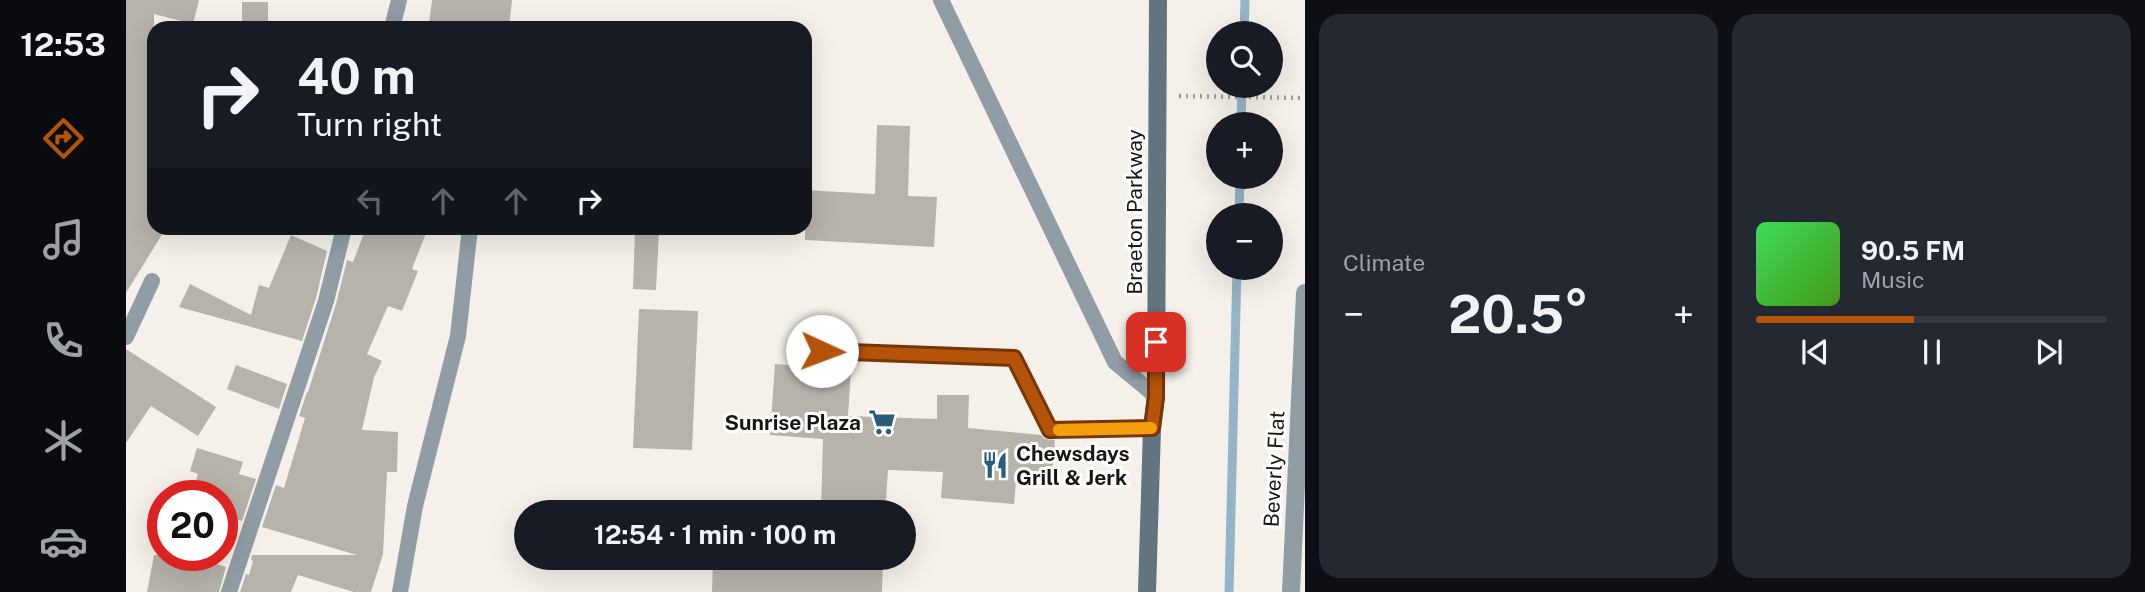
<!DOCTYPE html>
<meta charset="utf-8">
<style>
:root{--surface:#171b24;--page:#242831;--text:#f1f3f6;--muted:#9ea1a6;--line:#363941;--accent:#b45309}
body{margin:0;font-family:"Public Sans",sans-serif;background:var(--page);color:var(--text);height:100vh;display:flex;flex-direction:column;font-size:26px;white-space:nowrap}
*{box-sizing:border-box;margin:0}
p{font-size:23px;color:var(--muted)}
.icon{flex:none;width:38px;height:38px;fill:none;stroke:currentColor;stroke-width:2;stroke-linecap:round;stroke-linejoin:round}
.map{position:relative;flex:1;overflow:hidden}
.drawer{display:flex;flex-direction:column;gap:14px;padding:14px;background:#0d0f14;width:840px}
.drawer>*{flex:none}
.guide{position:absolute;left:21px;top:21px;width:665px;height:214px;border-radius:21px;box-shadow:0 7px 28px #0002;background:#171b24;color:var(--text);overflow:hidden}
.buttons{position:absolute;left:1080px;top:21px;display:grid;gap:14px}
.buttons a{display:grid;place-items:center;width:77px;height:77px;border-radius:50%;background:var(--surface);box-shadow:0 7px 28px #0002;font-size:35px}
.speed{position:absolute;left:21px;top:480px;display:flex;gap:14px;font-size:35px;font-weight:700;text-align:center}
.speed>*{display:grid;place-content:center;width:91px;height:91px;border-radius:50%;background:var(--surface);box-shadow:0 7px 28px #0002;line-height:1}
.speed .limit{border:10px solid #d22;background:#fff;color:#111}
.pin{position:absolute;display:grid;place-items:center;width:60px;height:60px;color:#fff;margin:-30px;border-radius:14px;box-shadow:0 4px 10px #0006}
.me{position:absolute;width:77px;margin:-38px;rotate:92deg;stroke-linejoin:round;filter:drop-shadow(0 0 5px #0008)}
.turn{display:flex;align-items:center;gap:24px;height:147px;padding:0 35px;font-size:32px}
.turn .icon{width:91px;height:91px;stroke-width:2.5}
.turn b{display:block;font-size:49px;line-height:60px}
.lanes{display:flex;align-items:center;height:66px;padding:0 35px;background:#0003;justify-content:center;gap:35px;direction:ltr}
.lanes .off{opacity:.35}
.big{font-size:52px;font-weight:700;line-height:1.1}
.drawer .tile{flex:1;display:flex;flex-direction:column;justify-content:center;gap:10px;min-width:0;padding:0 24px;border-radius:21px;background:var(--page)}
.song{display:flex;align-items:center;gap:21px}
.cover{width:84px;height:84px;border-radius:10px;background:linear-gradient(135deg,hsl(130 70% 55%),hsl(100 70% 35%))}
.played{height:7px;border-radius:4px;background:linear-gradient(90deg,var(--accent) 45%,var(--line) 45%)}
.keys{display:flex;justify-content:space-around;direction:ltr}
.heat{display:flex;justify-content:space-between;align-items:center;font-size:38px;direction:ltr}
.drawer .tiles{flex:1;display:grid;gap:14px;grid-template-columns:repeat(2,1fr)}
.trip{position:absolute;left:388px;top:500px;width:402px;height:70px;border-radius:35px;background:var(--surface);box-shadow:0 7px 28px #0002;font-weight:700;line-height:70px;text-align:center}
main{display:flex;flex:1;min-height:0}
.tab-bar{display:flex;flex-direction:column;width:126px;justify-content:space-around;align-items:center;background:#090b0e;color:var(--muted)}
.tab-bar .icon{width:49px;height:49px}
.tab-bar .active{color:var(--accent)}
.tab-bar b{font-size:32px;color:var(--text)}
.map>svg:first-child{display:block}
</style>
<main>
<nav class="tab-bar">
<b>12:53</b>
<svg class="icon active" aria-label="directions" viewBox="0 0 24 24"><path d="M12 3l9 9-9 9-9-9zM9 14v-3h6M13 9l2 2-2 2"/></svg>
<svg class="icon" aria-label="music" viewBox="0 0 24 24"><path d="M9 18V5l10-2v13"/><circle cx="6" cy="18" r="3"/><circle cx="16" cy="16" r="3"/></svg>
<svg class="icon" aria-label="phone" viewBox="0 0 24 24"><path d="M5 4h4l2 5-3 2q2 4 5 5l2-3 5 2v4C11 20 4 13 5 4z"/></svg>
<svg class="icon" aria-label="climate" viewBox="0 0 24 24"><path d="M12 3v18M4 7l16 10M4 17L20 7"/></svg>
<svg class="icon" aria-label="car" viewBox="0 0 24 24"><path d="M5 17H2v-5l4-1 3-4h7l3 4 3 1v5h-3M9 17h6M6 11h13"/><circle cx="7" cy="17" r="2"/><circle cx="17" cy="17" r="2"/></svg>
</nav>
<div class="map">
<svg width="1179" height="592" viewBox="0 0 1179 592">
<rect width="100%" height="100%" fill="#f5f1ea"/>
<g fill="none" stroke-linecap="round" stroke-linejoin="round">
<g stroke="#96b4c7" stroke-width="9">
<path d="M1118,33L1119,0"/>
<path d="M1115,124L1116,86"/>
<path d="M1113,215L1114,177"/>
<path d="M1103,592L1111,268"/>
</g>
</g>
<g fill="#b6b3ab">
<path d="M0,0H73L67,24L28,14V228H40L0,293Z"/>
<path d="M306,0H386L383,28H339L303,23Z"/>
<rect x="116" y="2" width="26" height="26"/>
<path d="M751,125L784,126L782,196L811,197L808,247L679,240V190L749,194Z"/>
<path d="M240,228H302L286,269L292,271L276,311L262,306L241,354L256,361L248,377L236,430L272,432L271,472H261L257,554L245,592H228L172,575L165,592H114L120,574L123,575L127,561L125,560L126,555H231L136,527L150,485L158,488L179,418L173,416L181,392H182L210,304L221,260L227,262Z"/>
<path d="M509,231H533L530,290L507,289Z"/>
<path d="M165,235L201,251L190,298L176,341L53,307L64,284L125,315L133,285L143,288Z"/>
<path d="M513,309L572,311L566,450L507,448Z"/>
<path d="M0,349L90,407L72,436L25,406L0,443Z"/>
<path d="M649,364L725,370L722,416L811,419V395H843L842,428L915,435L919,439L929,440L926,475L891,472L888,504L815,498L817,472L762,470L759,513H695L697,439L644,435Z"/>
<path d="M110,365L161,384L153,409L101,389Z"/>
<path d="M71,448L117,462L113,474L130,479L116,521L96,515V495H65L72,474L64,471Z"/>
<path d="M28,555H77L76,559L100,567L93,592H21Z"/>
<path d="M587,558H757L756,592H586Z"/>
</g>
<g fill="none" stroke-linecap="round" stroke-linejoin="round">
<path stroke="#a09d98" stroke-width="4.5" stroke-dasharray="2 5" stroke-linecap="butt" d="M1053,96L1179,98"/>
<g stroke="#909da5" stroke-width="16">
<path d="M815,0L989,362L1030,396"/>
<path d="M266,28L273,0"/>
<path d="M0,337L26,281"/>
<path d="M696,351L888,358L924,430L1026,428"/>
<path d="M103,592L200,301L218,228"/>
<path d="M274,592L289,506L332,336L344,228"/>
</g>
<path stroke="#909da5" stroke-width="18" d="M1165,592L1179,293"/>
<path stroke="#617480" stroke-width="18" d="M1021,592L1026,428L1030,396L1032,0"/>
</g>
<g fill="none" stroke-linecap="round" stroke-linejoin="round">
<defs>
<path id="route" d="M696,351L888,358L924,430L1026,428L1030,397V342"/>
</defs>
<use href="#route" stroke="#753606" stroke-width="18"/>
<use href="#route" stroke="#b45309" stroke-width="12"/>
<path stroke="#f59e0b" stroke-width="12" d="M933,430L1025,428"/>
</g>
<defs>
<symbol id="supermarket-bare" viewBox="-9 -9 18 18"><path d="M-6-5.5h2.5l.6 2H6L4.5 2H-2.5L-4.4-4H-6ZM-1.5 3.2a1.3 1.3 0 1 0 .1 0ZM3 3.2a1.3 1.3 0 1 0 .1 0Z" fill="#295d79" stroke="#fff" stroke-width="2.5" paint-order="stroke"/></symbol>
<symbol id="restaurant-bare" viewBox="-9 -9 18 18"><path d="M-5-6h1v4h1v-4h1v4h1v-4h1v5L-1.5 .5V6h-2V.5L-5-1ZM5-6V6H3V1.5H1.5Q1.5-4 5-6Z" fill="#295d79" stroke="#fff" stroke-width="2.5" paint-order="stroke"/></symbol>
</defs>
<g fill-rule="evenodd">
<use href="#supermarket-bare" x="737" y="403" width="38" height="38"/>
<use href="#restaurant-bare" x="850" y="446" width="38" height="38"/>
</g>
<g text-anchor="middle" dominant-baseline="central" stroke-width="6" stroke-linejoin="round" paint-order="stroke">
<g font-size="21" fill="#171613" stroke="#fff">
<text transform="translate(1008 212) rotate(-90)">Braeton Parkway</text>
<text transform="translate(1148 469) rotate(-87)">Beverly Flat</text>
</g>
<g font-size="21" font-weight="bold" fill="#171613" stroke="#fff" text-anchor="end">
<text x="735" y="422">Sunrise Plaza</text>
<text x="890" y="453" text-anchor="start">Chewsdays<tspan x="890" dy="24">Grill &amp; Jerk</tspan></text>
</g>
</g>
</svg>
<div class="buttons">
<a><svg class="icon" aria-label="search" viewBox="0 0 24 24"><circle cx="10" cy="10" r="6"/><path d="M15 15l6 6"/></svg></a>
<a>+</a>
<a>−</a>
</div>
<div class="speed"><div class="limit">20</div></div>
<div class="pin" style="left:1030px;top:342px;background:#d93025"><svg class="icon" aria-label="arrive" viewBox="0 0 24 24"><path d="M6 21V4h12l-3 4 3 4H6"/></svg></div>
<svg class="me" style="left:696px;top:351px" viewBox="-20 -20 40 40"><circle r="19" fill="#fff"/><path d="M0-13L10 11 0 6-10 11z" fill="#b45309"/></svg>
<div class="trip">12:54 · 1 min · 100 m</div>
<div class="guide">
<div class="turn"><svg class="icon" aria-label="right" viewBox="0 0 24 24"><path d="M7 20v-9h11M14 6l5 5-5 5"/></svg><div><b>40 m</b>Turn right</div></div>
<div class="lanes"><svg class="icon off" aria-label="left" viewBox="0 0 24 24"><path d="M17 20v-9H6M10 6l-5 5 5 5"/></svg><svg class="icon off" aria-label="ahead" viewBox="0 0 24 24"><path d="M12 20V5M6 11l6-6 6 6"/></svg><svg class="icon off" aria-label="ahead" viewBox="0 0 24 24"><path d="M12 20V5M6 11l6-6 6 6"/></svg><svg class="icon" aria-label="right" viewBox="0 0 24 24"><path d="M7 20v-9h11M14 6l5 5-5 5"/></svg></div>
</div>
</div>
<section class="drawer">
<div class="tiles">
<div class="tile"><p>Climate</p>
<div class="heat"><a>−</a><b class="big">20.5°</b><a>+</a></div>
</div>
<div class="tile">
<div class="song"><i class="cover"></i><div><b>90.5 FM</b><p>Music</p></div></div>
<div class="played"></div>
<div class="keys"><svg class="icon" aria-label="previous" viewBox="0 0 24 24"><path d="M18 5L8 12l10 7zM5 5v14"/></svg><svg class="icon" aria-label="pause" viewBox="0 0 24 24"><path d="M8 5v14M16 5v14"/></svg><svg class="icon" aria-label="next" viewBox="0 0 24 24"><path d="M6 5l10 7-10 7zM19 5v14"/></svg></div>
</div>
</div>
</section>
</main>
